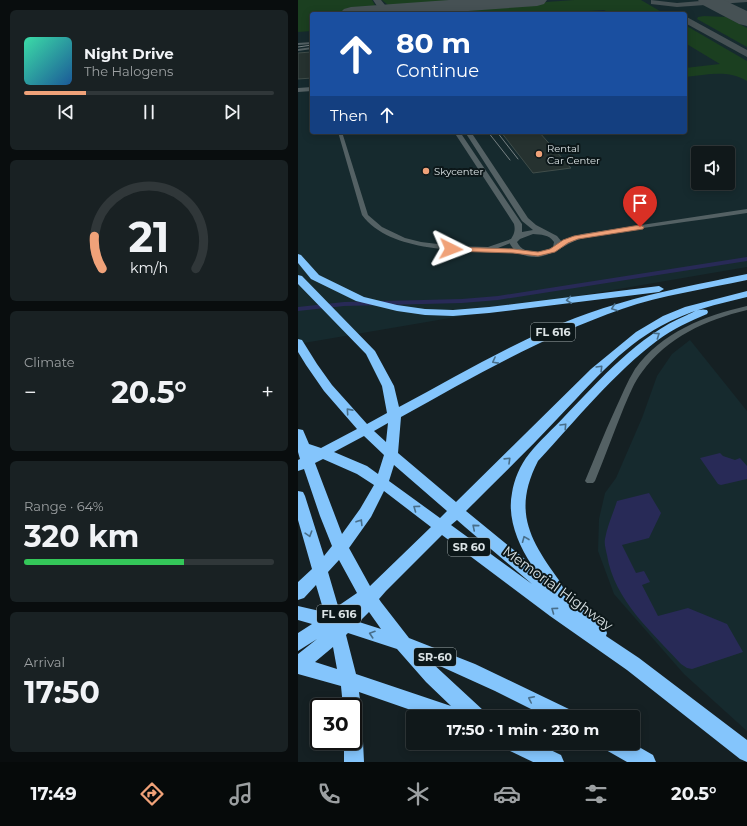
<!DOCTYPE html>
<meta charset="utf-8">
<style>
:root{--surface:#10181a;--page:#192123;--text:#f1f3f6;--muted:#9ca0a2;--line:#303739;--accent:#f0a279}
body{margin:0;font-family:Montserrat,sans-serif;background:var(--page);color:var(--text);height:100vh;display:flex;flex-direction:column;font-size:15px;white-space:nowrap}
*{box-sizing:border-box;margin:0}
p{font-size:13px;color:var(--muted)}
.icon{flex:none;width:22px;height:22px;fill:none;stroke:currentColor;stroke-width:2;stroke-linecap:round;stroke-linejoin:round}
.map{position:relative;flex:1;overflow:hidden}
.drawer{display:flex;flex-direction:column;gap:10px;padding:10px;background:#090d0e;width:298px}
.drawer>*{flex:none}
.top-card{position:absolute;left:12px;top:12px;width:377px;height:122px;border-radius:4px;box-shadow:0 2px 10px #0003,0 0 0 1px var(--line);background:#1a4fa0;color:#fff;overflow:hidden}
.tools{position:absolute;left:393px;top:146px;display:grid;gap:8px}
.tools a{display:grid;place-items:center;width:44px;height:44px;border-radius:4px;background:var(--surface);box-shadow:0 2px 10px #0003,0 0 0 1px var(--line);font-size:20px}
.speed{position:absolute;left:12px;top:698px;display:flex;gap:8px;font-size:20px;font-weight:700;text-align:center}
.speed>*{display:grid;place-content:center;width:52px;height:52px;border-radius:50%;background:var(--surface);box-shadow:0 2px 10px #0003,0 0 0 1px var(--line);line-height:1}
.speed .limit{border:2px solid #111;border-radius:6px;background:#fff;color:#111}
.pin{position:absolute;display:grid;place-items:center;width:34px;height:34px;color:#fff;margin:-41px -17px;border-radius:50% 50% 50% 0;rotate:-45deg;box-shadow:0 0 4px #0007}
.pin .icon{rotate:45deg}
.me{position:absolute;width:44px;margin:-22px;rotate:93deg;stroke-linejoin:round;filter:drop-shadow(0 0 3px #0008)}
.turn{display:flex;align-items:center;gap:14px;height:84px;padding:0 20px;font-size:18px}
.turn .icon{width:52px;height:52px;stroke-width:2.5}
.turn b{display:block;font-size:28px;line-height:34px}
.then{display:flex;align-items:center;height:38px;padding:0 20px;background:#0003;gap:8px;font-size:15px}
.big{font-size:30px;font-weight:700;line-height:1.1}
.drawer .tile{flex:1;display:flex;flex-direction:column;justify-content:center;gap:6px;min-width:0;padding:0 14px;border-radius:6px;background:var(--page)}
.drawer .dial{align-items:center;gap:0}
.dial svg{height:104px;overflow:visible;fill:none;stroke:var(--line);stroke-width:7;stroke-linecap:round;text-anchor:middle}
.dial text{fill:var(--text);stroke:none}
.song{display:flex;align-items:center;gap:12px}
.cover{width:48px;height:48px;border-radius:6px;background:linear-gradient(135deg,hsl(160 70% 55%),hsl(210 70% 35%))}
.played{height:4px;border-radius:2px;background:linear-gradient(90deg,var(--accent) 25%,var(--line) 25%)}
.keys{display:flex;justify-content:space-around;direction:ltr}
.heat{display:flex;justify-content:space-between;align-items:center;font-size:22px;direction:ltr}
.charge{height:6px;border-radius:3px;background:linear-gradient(90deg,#34c759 64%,var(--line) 0)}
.trip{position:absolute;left:108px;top:710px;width:234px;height:40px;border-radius:4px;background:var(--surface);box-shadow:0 2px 10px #0003,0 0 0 1px var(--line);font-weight:700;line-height:40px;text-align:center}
.tabs{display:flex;height:64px;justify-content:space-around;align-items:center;background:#060a0a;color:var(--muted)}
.tabs .icon{width:28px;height:28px}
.tabs .selected{color:var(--accent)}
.tabs b{font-size:18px;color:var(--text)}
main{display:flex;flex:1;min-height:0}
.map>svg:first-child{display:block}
</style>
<main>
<section class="drawer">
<div class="tile">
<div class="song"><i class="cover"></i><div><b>Night Drive</b><p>The Halogens</p></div></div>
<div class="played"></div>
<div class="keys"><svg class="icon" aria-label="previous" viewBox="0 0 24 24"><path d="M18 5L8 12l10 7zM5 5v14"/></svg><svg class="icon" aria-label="pause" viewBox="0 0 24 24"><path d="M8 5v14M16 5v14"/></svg><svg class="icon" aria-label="next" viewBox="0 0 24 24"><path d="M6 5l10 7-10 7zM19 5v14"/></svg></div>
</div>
<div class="tile dial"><svg viewBox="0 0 100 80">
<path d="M14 69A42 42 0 1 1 86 69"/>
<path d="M14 69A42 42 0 0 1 8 44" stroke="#f0a279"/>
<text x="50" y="56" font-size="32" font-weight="700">21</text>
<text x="50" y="72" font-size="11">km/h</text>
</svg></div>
<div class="tile"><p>Climate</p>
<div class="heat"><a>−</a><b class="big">20.5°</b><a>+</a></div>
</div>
<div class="tile"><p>Range · 64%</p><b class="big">320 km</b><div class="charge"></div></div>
<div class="tile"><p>Arrival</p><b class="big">17:50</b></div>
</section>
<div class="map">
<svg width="449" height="762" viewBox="0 0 449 762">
<rect width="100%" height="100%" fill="#152023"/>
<g fill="#162a2e" fill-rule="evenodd">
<path d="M0,0H449V267L0,344ZM14,14H387V132H14ZM400,153H430V183H400Z"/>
<path d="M392,340L449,411V731L386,674L316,594L300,551L301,519L307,493L318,478L344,418L359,376L374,354Z"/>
</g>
<g fill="#1b3f20">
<path d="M0,0H74L78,7L50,10L52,14H14V31L0,32Z"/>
<path d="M84,0H202L104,7L90,5Z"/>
<path d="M276,0H343L367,14H312L306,10L245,14H82Z"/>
<path d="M406,16L428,17L449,28V47L399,19L400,17Z"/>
<path d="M387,25L449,61V81C429,69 409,75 387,77V68L422,64L387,43Z"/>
</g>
<g fill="#282a57">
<path d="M422,453L425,456L437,460L442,458L449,466V479L423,485L420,484L402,458Z"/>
<path d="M351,493L363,513L351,538L324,545L338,573L346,571L352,582L344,585L360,616L390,608L429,624L445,652L394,669L389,668L383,664C354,632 316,600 309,555C308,550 306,544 307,539C309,526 315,514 319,501Z"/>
</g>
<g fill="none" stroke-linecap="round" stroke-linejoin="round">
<path fill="#282a57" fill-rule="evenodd" d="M449,257V261L200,300L164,303L46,306L0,311V307L46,302L164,299L200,296Z"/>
<g fill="#465154" fill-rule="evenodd">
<path d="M75,0H83L87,5L101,8L102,10L98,12L81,9Z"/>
<path d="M353,0L379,3L414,0H449V2L379,7L353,4Z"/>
<path d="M387,16L449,50V57L387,23Z"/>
</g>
<g fill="#465154" fill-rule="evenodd">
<path d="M151,0H249L246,4L239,6L128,14L42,13L46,9L53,7Z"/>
<path d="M400,0H426L449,11V26L441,24L403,4Z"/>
</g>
</g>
<g fill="#263230" stroke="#404d4a">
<path d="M13,52L14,78L0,79V53Z"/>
<path d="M203,132H241L273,168L235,173Z"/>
</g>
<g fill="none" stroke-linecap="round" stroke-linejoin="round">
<g fill="#546164" fill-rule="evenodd">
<path d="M14,42V44L0,45V43Z"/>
<path d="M40,132H44L70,215L84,227L107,238L123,242L156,246L190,247L216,238L219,240L218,241L200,248L225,250L228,252L225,254C178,249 95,257 64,215Z"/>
<path d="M449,306V310C408,320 369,337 344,372C336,382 331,396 326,407C316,432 307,456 297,481L295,483H289L287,481C297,457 306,434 317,410C323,397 329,382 337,369C364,332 406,316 449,306Z"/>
</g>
<g fill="#546164" fill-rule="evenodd">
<path d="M14,47V49L0,51V49Z"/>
<path d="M14,87V91L0,92V88Z"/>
<path d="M156,132H162L224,224V232L235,230L224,221L167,132H173L230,218L238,225L259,236L264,242L284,234L449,209V213C395,221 340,228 286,238C269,241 257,256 238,257C226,257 216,253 211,242C215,236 218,232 216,224ZM235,234C243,235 251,234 256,242L255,247C244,253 226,256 219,242L222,239Z"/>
</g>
<g fill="#84c5fc" fill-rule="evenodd">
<path d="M0,254L3,255L21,275L66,297L99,305L127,309L155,310L191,307L361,286L366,289L361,292L191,313L155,316L127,315L99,311L58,301L13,279L0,263Z"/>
<path d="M449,274V280C408,289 364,295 324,309C246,336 175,377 103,417L100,453L158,502L293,369L338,332L365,316L387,307L449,291V297C419,304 390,311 363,326C322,348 292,385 260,418C230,450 199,480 168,511L233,564C220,544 209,518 214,493C216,480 222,465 231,454C241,441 255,429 266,417C303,379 339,336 389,315C395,312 402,308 409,310L410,312L409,314C392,321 375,329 360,340C317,372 277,421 240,461C214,512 232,540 263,583L265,588L264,591L307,628L309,633L308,636L341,658L449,740V762L442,759L329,670L252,616L144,535L88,591L81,599L83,602L111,638L177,664L275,711L277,717H249L197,691L133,662L186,711L188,717H133L61,692L63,707L59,714L62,715L64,721L66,762H46V741H55V707H45L43,686L0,674V654L19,639L0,651V633L14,624L0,620V606L26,612L18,585L6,598L0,600V582L14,569L0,520V491L5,492L7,496L26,556L34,546L22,516L6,469L0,471V460L2,459L0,452V429L5,430L11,444L23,448L59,429L26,391L8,365L0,352V339L4,340L19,364L34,385L69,424L89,413L84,386L68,354L0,284V275L4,276L77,351L96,386L101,407C171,370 242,326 319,304C362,291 406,283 449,274ZM90,423L88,442L76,431ZM66,436L86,455L80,474L69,466L36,452ZM25,459L59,474L76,485L62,509L44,534L17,463ZM96,465L149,511L142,518L91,481ZM86,491L133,527L72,586L51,548L73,517ZM159,520L167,527L234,584L153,525ZM41,560L59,593L40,606L30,572ZM71,612L83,629L61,622ZM50,633L99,649L128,682L153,706L58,674L48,635ZM35,647L39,669L17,662Z"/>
<path d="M207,743H238L263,755L266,762H235L210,750Z"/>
<path d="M305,743H334L355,755L358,762H329L308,750Z"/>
</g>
<g stroke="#788284" stroke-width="1">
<path d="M0,47L14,45"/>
<path d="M190,132L212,160"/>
<path d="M199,132L220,159"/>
</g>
</g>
<defs><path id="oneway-chevron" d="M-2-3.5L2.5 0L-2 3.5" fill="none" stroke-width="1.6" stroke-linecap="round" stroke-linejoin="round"/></defs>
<g stroke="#486e8a">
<use href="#oneway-chevron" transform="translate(271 300) rotate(173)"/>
<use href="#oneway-chevron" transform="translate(316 308) rotate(160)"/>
<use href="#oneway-chevron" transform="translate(359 335) rotate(-34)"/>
<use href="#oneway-chevron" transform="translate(197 361) rotate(152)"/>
<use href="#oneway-chevron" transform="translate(302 368) rotate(-45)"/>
<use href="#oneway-chevron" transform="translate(51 411) rotate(-132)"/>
<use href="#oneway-chevron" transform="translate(266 426) rotate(-47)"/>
<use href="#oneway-chevron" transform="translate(210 460) rotate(-44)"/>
<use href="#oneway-chevron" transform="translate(118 508) rotate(-144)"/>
<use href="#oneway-chevron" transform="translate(62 522) rotate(-58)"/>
<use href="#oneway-chevron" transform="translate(177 527) rotate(-140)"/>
<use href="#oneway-chevron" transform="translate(11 534) rotate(73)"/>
<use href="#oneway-chevron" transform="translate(227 539) rotate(-112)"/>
<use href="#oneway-chevron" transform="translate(256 610) rotate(-144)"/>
<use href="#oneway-chevron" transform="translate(74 634) rotate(-162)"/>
<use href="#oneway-chevron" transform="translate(233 699) rotate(-154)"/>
</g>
<path fill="#f0a279" stroke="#9c694f" d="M342,225L346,227L345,229L280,239L270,243L257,252L240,256L215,253L153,251L150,249L153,247L215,249L240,252L252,249L265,240L276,236Z"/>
<g fill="#f0a279" stroke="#0c1719" stroke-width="1.5">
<circle cx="241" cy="154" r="4"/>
<circle cx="128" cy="171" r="4"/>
</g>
<g text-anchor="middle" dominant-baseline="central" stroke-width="4" stroke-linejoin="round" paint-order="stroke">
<g font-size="10" fill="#dbe3e5" stroke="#0c1719" text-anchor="start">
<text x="249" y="148">Rental<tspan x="249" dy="12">Car Center</tspan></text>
<text x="136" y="171">Skycenter</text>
</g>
<g fill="#0c1719" stroke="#9da6a8" stroke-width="1">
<rect x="233" y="323" width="44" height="18" rx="3"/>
<rect x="150" y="538" width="42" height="18" rx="3"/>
<rect x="19" y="605" width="44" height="18" rx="3"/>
<rect x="116" y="648" width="42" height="18" rx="3"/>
</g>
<g font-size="11" font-weight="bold" fill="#dbe3e5">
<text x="255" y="332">FL 616</text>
<text x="171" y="547">SR 60</text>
<text x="41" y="614">FL 616</text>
<text x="137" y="657">SR-60</text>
</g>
<g font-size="14" fill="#dbe3e5" stroke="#0c1719">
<text transform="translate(260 588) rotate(36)">Memorial Highway</text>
</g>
</g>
</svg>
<div class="tools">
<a><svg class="icon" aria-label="sound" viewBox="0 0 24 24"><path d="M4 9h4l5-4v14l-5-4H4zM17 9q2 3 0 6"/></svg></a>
</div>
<div class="speed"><div class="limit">30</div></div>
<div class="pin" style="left:342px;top:227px;background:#d93025"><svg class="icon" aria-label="arrive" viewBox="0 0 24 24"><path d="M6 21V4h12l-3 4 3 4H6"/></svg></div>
<svg class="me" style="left:153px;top:249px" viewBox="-20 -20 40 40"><path d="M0-17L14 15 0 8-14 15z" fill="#f0a279" stroke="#fff" stroke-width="4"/></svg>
<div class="trip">17:50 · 1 min · 230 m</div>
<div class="top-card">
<div class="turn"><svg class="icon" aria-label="ahead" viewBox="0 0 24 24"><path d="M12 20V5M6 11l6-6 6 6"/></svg><div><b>80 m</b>Continue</div></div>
<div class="then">Then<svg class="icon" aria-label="ahead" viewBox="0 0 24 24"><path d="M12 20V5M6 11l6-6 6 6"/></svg></div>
</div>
</div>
</main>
<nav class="tabs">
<b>17:49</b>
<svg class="icon selected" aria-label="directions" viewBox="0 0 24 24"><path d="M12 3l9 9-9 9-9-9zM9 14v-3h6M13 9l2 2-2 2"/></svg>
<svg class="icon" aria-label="music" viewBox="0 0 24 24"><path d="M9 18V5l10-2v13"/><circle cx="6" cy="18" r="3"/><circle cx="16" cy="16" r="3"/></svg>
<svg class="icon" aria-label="phone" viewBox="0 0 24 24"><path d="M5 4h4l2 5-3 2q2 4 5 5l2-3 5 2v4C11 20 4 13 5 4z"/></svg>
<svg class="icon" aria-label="climate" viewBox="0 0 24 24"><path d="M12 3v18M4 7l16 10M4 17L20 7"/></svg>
<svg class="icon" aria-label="car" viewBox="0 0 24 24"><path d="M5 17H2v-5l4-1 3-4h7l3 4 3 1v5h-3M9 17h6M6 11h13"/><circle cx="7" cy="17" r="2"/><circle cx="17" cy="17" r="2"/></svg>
<svg class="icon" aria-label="filters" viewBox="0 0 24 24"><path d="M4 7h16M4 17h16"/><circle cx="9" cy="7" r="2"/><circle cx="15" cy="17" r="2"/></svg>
<b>20.5°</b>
</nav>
